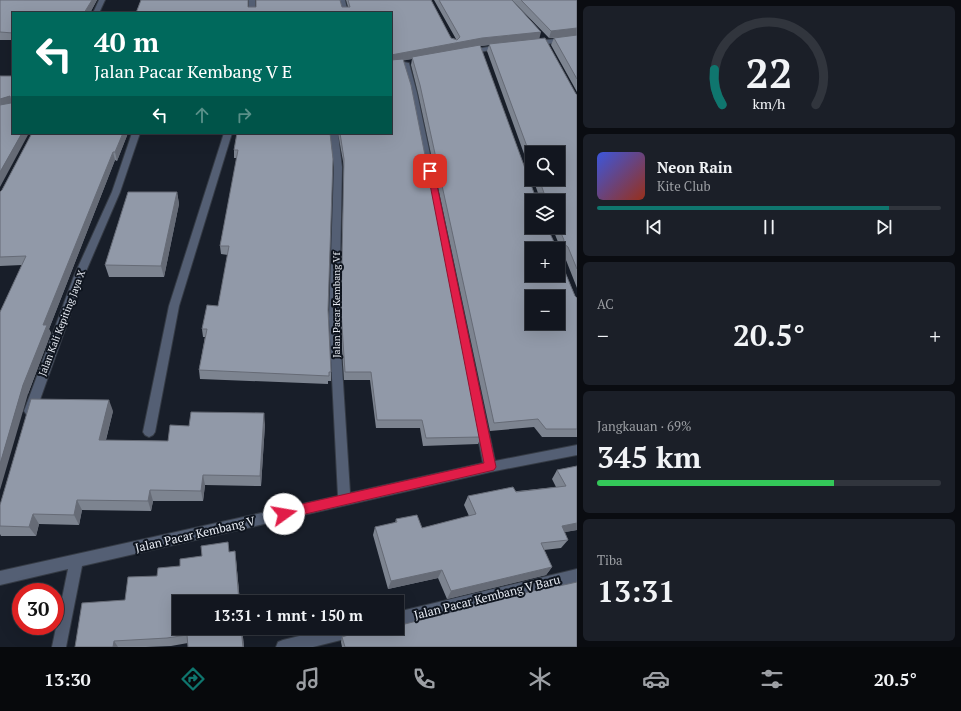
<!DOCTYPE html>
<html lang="id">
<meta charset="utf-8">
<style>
:root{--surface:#12161f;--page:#1b1f28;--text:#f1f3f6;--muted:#9c9fa4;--line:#31353d;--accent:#0f766e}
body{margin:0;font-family:"PT Serif",serif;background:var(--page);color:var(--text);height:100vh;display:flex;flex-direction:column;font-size:15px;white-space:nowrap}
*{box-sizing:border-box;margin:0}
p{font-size:13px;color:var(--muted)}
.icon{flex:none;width:22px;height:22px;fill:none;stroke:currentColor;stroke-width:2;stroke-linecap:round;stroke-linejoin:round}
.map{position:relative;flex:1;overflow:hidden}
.details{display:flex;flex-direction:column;gap:6px;padding:6px;background:#0a0c11;width:384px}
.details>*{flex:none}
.banner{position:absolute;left:12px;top:12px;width:380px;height:122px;border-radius:0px;box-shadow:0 4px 16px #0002,0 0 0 1px var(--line);background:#00695c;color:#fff;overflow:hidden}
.buttons{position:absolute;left:525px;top:146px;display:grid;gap:8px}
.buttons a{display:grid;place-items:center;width:40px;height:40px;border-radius:0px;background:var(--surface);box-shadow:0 4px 16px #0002,0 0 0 1px var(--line);font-size:20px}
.speed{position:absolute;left:12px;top:583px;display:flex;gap:8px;font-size:20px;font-weight:700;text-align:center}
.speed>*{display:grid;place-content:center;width:52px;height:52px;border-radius:50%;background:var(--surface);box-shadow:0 4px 16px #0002,0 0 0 1px var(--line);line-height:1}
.speed .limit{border:6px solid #d22;background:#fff;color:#111}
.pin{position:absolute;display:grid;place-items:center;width:34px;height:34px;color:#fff;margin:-17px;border-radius:8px;box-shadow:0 2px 6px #0006}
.me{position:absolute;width:44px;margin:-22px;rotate:77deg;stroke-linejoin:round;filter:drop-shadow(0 0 3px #0008)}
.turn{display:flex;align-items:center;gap:14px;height:84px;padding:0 16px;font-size:18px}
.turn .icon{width:52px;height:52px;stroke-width:2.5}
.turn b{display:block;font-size:28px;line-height:34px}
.lanes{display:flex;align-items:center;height:38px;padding:0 16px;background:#0003;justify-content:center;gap:20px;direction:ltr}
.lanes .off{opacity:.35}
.big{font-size:30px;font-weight:700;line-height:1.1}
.details .widget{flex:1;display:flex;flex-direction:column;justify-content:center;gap:6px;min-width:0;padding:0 14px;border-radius:6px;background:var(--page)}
.details .dial{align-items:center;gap:0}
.dial svg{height:104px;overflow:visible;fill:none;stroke:var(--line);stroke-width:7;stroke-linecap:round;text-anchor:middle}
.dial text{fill:var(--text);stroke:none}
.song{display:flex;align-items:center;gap:12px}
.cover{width:48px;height:48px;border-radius:6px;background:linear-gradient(135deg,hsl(230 70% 55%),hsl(10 70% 35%))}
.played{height:4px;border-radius:2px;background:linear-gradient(90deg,var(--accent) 85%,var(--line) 85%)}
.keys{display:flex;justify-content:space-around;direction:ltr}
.heat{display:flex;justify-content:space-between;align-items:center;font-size:22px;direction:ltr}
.charge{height:6px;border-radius:3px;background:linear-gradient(90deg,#34c759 69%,var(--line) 0)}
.trip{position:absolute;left:172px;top:595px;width:232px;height:40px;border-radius:0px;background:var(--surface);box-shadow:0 4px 16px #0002,0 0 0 1px var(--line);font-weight:700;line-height:40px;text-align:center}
.menu{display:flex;height:64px;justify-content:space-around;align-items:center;background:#07090c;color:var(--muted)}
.menu .icon{width:28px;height:28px}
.menu .on{color:var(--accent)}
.menu b{font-size:18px;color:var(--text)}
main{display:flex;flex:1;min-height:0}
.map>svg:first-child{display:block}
</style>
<main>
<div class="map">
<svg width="577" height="647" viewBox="0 0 577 647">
<rect width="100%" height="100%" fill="#181e29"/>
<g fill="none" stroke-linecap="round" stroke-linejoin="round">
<defs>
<g id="street">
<path d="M99,0H105L99,13H93Z"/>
<rect x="249" y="0" width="6" height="13"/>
<path d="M339,0H345L348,13H342Z"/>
<path d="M577,37V41L535,45L532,43L535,41Z"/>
<path d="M501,45L503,46V48L468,54L465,52L468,50Z"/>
<path d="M404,62L409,63L417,93L495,461L577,445V455L490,472L82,566L66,647H52L68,569L0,585V571L338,496L329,319L334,167L330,133H338L342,167L339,319L350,493L483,463Z"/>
<path d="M132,133H140L120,192L84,276L36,411L34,414L30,416L26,414L24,411L74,276L112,192Z"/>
<path d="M224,133H232L179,306L155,432L153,435L149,437L145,435L143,432L169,306Z"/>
<path d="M577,569V583L397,626V612Z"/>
<path d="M332,628H368L366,633L361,635L313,647H276L278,642L283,640Z"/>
</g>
</defs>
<use href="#street" stroke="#353b45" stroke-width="2"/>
<use href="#street" fill="#545f74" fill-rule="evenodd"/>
</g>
<g fill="#7d8490" fill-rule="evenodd">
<path d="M0,0H97L90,13H13V40H0Z"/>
<path d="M127,0H248V7H348L346,0H431L451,38L456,39L434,0H512L539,39L576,94L577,95V288L564,255L560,253V260L575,296L577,298V437H542L534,427L490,431L418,93L411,65L412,59L403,60L481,437L478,444L423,446L420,428H376L370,380H344L340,319L344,167L338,133H391V13H136L141,0ZM489,45L487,51L532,176V153L558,179H533L538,193H534L480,46ZM532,201H558V227H552L558,242H554Z"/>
<path d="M512,0H577V92L551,45L554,38H549Z"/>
<path d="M32,133H128L117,161L115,160L49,329L51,333L28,394L22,265L0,266V192L2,190Z"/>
<path d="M237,133L328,310L331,372V381H328V384L200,379L199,370L205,337H203L202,329L218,306L228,255L221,254L220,246L237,158H234V150Z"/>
<path d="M177,192L179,204L164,277H109L105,265Z"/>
<path d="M113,411L106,440L168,441L189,426L265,424L261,486L205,485L203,501H153L151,511L82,510L79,525L39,524L36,536H1L0,534V505Z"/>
<path d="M577,466V530L564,532L568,540L561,548L544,550L552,567L546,575L447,599L438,578L388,589L373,535L375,527L395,523L396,519L422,528L469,516L464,505L468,496L556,487L552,479L557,470Z"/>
<path d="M230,552L236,560L240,602H179L242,628L244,647H188V643L171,646L146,647H75L125,600L157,576L180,566Z"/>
<path d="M559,586L577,647H342L341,642L342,637L399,623L405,624Z"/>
</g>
<g fill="#666b76">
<path d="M92,0H97L90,13H84Z"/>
<path d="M577,28V36L549,38L551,31Z"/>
<path d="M541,32L539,40L489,44V45L481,46L412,59V57V59L391,63V55L482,38Z"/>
<path d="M10,96L13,105L0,108V99Z"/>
<path d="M22,133H29L0,187V172Z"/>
<path d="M123,133H128L117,161L115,152Z"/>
<path d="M113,152L115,160L49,329L51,333L28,394L0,490V464L23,385L43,325Z"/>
<path d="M177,192L179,204L164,277L161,266Z"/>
<path d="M109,400L113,411L103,451L99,440Z"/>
<path d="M264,413L265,424L261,486L260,476Z"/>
<path d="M203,475L205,485L203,501L201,491Z"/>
<path d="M150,490L153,501L151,511L148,501Z"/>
<path d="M77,500L82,510L79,525L74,515Z"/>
<path d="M33,514L39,524L36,536L29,527Z"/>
<path d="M577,523V530L555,534L562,526Z"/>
<path d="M235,551L236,560L240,602H239Z"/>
<path d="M552,567L546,575L447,599L451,591Z"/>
<path d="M442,570L438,578L388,589L391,581Z"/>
<path d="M241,628H242L244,647H243Z"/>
<path d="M114,641L118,647H113Z"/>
</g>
<g fill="#9199a8" stroke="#666b76" fill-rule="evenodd">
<path d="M0,0H92L84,13H13V33L0,32Z"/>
<path d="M141,0H248V7H256V0H340L342,7H350L348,0H431L451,38L457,40L460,37L439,0H512L541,32L482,38L391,55V13H136Z"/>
<path d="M521,0H577V28L551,31Z"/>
<path d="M577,35V79L554,38Z"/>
<path d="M545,38L576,94L577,95V269L568,247L563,243L564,240L558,226V201H532V227H547L554,242H560V260L575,296L577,298V429H546L538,419L494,423L420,85L412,57L480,45L534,193H544L539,179H558V153H532V160L489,44ZM532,249H558V275H532ZM532,297H558V323H532Z"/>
<path d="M403,59L411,85L481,437L426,438L422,420H377L371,372H345L341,310L344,159L340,133H391V60Z"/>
<path d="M0,76H13V133H22L0,172V105L11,103L10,96L0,99Z"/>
<path d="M32,133H123L115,152H113L43,325H47L23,385L0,464V312L26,256L0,257V192L2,190Z"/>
<path d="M237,133H330L333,159L328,310L331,372H329V376L199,370L207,329H202L207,305L218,306L229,246H220L238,150H234Z"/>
<path d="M128,192H177L161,266L105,265Z"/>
<path d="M31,399L109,400L99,440L168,441L170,425L189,426L191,412L264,413L260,476L203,475L201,491L150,490L148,501L77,500L74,515L33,514L29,527L0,526V505Z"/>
<path d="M577,466V523L562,526L568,540L541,543L552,567L451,591L442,570L391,581L375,527L397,522L396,519L417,515L422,528L476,514L468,496L513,487L516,492L566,486L557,470Z"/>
<path d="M228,542L229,552L235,551L239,602H179V628H241L243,647H188L187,635L167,638L114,641L113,647H75L82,603L125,600L128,577L157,576L158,568L180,566V559L202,556L201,546Z"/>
<path d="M577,582V647H345L342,637L371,628H397V620L399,623L404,621L405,624L452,612L456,609L558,585L559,586Z"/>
</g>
<path fill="#e11d48" stroke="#92132f" d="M427,169L434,171L496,467L494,470L490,471L284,519L280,518L278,514L280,510L284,508L484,463Z"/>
<g text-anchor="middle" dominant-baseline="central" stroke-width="4" stroke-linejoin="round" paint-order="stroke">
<g font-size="10" fill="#e7ebf3" stroke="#0f151f">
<text transform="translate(336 305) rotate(-90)">Jalan Pacar Kembang Vf</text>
<text transform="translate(62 323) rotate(-69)">Jalan Kali Kepiting Jaya X</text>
</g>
<g font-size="12" fill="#e7ebf3" stroke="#0f151f">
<text transform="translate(195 534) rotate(-13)">Jalan Pacar Kembang V</text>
<text transform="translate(487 597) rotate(-14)">Jalan Pacar Kembang V Baru</text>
</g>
</g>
</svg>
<div class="buttons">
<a><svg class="icon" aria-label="search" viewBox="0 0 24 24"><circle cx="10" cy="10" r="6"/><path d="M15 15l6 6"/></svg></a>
<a><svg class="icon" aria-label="layers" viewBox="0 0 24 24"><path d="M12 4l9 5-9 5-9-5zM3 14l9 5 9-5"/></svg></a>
<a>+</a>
<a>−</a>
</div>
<div class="speed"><div class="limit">30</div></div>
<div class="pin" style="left:430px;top:171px;background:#d93025"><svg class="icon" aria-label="arrive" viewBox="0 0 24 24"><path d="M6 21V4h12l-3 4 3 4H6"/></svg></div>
<svg class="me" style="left:284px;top:514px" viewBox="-20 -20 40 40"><circle r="19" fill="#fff"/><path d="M0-13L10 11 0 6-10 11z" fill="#e11d48"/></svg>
<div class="trip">13:31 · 1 mnt · 150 m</div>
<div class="banner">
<div class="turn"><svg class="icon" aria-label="left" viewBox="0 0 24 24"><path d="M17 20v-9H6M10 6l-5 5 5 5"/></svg><div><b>40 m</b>Jalan Pacar Kembang V E</div></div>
<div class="lanes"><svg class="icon" aria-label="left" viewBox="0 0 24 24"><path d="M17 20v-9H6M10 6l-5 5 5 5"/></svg><svg class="icon off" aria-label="ahead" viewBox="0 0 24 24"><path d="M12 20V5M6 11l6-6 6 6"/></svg><svg class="icon off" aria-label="right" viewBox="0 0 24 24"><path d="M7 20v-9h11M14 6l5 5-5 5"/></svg></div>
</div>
</div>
<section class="details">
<div class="widget dial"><svg viewBox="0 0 100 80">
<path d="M14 69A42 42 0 1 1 86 69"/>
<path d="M14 69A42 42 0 0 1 8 42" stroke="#0f766e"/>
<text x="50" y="56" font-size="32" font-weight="700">22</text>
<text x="50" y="72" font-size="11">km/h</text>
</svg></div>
<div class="widget">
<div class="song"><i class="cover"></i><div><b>Neon Rain</b><p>Kite Club</p></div></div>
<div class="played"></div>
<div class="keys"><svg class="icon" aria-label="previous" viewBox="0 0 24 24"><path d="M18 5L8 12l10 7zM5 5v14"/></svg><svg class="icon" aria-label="pause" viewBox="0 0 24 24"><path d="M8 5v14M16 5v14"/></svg><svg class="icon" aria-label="next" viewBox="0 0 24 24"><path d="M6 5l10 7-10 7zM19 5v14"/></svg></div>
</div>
<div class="widget"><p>AC</p>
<div class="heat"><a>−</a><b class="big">20.5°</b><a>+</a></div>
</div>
<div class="widget"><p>Jangkauan · 69%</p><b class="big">345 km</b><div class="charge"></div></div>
<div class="widget"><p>Tiba</p><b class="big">13:31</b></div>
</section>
</main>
<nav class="menu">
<b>13:30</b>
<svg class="icon on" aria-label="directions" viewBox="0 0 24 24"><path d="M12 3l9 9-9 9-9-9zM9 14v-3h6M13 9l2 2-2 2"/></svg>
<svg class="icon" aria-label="music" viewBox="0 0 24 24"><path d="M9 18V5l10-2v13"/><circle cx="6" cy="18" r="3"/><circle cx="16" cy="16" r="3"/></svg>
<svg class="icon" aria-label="phone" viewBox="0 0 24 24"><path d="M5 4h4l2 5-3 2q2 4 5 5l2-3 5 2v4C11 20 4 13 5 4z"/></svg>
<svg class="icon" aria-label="climate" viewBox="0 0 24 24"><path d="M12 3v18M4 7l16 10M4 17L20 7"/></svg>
<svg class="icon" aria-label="car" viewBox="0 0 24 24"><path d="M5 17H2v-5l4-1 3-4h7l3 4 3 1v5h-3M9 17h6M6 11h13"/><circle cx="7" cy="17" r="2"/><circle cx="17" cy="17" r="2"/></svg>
<svg class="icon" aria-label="filters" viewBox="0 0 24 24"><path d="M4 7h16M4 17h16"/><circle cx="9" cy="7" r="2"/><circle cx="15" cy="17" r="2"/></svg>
<b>20.5°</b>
</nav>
